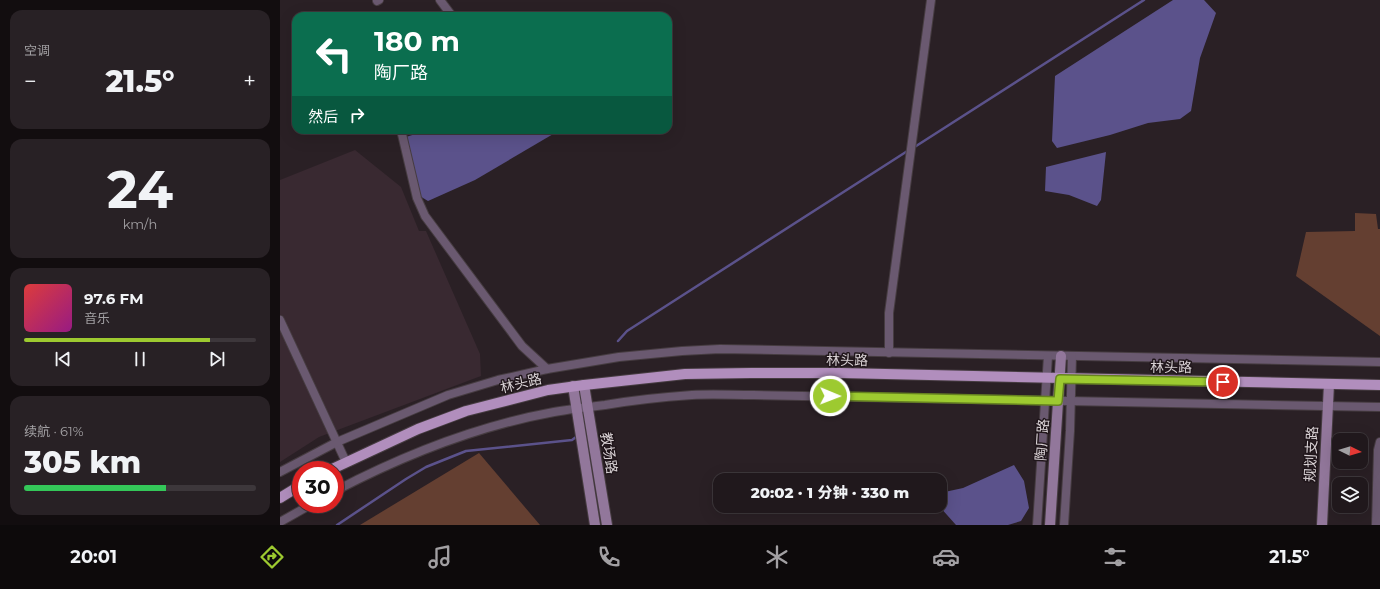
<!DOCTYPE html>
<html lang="zh">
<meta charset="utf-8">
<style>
:root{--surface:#20181c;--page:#282125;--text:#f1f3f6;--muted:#a2a0a3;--line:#3d373b;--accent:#9dca30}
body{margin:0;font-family:Montserrat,"Noto Sans SC",sans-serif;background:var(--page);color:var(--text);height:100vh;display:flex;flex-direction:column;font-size:15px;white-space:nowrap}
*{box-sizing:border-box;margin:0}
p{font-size:13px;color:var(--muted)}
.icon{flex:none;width:22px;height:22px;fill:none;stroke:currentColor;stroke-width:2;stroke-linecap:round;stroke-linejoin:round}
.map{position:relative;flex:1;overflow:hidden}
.drawer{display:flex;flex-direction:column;gap:10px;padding:10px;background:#120d0f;width:280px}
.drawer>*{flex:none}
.banner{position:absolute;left:12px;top:12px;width:380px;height:122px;border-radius:12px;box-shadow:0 4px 16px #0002,0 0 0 1px var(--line);background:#0b6e4f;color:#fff;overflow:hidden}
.needle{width:26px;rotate:95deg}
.fabs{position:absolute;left:1052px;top:433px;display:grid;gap:8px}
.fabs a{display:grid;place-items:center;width:36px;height:36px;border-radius:8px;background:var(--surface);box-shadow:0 4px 16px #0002,0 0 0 1px var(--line);font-size:20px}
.speed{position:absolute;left:12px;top:461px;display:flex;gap:8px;font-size:20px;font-weight:700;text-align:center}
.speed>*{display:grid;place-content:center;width:52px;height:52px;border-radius:50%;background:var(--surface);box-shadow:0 4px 16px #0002,0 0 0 1px var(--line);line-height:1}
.speed .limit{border:6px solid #d22;background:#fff;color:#111}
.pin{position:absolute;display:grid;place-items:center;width:34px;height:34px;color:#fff;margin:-17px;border:2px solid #fff;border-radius:50%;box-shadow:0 1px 4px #0007}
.me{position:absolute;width:44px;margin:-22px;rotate:91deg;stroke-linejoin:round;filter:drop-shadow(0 0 3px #0008)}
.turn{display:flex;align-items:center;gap:14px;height:84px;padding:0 16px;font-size:18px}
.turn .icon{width:52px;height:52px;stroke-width:2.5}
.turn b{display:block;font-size:28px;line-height:34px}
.then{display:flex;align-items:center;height:38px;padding:0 16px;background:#0003;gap:8px;font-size:15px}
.big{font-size:30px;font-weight:800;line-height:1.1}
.drawer .widget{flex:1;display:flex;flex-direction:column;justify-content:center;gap:6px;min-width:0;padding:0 14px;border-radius:12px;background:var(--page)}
.drawer .dial{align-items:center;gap:0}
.dial b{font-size:52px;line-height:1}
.song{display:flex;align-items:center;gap:12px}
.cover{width:48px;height:48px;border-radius:6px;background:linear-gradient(135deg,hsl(0 70% 55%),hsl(310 70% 35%))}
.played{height:4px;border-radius:2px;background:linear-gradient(90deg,var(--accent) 80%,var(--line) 80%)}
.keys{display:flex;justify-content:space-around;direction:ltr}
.heat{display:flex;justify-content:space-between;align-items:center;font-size:22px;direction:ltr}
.charge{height:6px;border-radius:3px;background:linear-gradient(90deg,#34c759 61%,var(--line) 0)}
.trip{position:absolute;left:433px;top:473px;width:234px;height:40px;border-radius:12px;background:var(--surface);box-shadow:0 4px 16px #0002,0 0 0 1px var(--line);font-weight:800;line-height:40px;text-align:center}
.dock{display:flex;height:64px;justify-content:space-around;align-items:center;background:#0d0a0b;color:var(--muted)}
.dock .icon{width:28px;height:28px}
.dock .selected{color:var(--accent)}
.dock b{font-size:18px;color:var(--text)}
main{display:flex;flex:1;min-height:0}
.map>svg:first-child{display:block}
</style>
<main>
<section class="drawer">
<div class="widget"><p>空调</p>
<div class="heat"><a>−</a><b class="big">21.5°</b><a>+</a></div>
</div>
<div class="widget dial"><b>24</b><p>km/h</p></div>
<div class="widget">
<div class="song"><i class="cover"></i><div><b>97.6 FM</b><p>音乐</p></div></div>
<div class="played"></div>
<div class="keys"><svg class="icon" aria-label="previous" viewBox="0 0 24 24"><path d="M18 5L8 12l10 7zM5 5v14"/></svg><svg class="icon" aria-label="pause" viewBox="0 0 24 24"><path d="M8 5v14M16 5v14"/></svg><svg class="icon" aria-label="next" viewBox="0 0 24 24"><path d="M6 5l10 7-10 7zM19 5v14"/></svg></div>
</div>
<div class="widget"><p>续航 · 61%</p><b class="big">305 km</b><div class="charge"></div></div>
</section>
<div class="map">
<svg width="1100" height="525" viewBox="0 0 1100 525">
<rect width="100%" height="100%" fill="#2a2025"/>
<path fill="#392931" d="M75,150L121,187L139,231H146L200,354L201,376L39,437L0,462V180Z"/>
<g fill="#643f31">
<path d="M1075,213L1096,214L1098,229H1100V336L1016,276L1026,232L1075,231Z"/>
<path d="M199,453L260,525H80Z"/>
</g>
<g fill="#5b528b">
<path d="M893,0H924L936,13L920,58L911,111L900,119L868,123L830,135L777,148L772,141L775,76Z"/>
<path d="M148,130H280L195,180L148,201L138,195L126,137Z"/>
<path d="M826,152L821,200L817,206L789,195L765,191L766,167Z"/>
<path d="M734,465L744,481L749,508L741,521L728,525H676L659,506H660V493L683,488Z"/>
</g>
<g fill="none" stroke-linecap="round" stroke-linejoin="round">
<g stroke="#5b528b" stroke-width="2.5">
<path d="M633,148L864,0"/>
<path d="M338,341L347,331L629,150"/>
<path d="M57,525L126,479L146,467L186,451L292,440L296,437"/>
</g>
<defs>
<g id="street">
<path d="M160,0L172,16"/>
<path d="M97,1L99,0"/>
<path d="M121,130L137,198L145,216L242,346L267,369"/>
<path d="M0,320L66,462"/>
<path d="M609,353V313L651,0"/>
<path d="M0,472L57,442L168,395L218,380L267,369L339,357L402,351L440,349L1100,362"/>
<path d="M55,491C124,455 197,426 274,412C291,409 308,407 325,405C354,400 383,397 412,395C432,394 453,395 473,395L1100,407"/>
<path d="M0,522L32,504"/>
<path d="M757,525L768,356"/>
<path d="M784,525L790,431L792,356"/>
<path d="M1096,525L1098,450L1100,442"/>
</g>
<g id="secondary">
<path d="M304,385L327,525"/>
<path d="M293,386L315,525"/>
<path d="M770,525L781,356"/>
<path d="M1042,525L1049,384"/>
</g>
<g id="primary">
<path d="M50,470L138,429L186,411L268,390L304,385L405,374L471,373H561L1100,385"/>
<path d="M0,498L21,485"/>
</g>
</defs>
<use href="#street" stroke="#463c41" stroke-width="10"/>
<use href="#secondary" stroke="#463c41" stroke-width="12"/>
<use href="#primary" stroke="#463c41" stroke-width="12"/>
<use href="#street" stroke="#6a5970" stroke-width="8"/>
<use href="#secondary" stroke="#92779b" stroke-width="10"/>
<use href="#primary" stroke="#b18ebd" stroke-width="10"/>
</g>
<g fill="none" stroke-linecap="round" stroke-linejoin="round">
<defs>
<path id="route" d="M550,396L778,401L780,379L943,382"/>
</defs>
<use href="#route" stroke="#66831f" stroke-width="10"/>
<use href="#route" stroke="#9dca30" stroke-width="7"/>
</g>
<g text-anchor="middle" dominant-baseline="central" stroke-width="3" stroke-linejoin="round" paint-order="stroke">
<g font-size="14" fill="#d8d1d4" stroke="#20161b">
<text transform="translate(567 360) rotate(1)">林头路</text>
<text transform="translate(891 367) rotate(1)">林头路</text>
<text transform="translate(241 383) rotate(-14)">林头路</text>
<text transform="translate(762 440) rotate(-86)">陶厂路</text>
<text transform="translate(329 453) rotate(81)">教场路</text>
<text transform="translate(1031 454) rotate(-87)">规划支路</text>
</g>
</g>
</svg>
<div class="fabs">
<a><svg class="needle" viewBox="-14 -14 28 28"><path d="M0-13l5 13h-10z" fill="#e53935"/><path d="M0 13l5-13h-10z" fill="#a2a0a3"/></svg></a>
<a><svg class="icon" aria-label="layers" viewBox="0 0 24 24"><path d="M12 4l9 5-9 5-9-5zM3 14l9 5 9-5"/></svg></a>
</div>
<div class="speed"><div class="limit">30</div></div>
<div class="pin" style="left:943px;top:382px;background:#d93025"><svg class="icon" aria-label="arrive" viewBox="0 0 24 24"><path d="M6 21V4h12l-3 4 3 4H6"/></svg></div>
<svg class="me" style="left:550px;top:396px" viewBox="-20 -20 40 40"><circle r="17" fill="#9dca30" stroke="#fff" stroke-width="3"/><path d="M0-11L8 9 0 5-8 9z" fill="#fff"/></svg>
<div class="trip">20:02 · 1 分钟 · 330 m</div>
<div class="banner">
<div class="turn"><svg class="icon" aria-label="left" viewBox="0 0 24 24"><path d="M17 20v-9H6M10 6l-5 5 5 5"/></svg><div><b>180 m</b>陶厂路</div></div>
<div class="then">然后<svg class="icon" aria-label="right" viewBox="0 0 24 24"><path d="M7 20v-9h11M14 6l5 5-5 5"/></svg></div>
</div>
</div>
</main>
<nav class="dock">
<b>20:01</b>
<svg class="icon selected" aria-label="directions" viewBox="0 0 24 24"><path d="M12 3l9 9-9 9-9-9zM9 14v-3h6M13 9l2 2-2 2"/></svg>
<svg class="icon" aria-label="music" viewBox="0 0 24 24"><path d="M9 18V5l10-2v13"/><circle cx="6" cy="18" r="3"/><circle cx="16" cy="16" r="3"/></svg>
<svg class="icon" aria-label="phone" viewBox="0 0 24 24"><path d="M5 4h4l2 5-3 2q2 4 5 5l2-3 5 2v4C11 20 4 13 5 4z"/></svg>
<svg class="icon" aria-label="climate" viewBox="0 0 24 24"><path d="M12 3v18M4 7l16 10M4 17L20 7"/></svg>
<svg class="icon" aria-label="car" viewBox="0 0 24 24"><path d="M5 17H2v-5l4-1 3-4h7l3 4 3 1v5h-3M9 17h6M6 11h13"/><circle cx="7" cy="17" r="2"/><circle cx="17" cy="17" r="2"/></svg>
<svg class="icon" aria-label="filters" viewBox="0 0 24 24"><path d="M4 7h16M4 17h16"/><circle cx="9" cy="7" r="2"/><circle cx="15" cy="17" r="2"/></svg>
<b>21.5°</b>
</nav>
